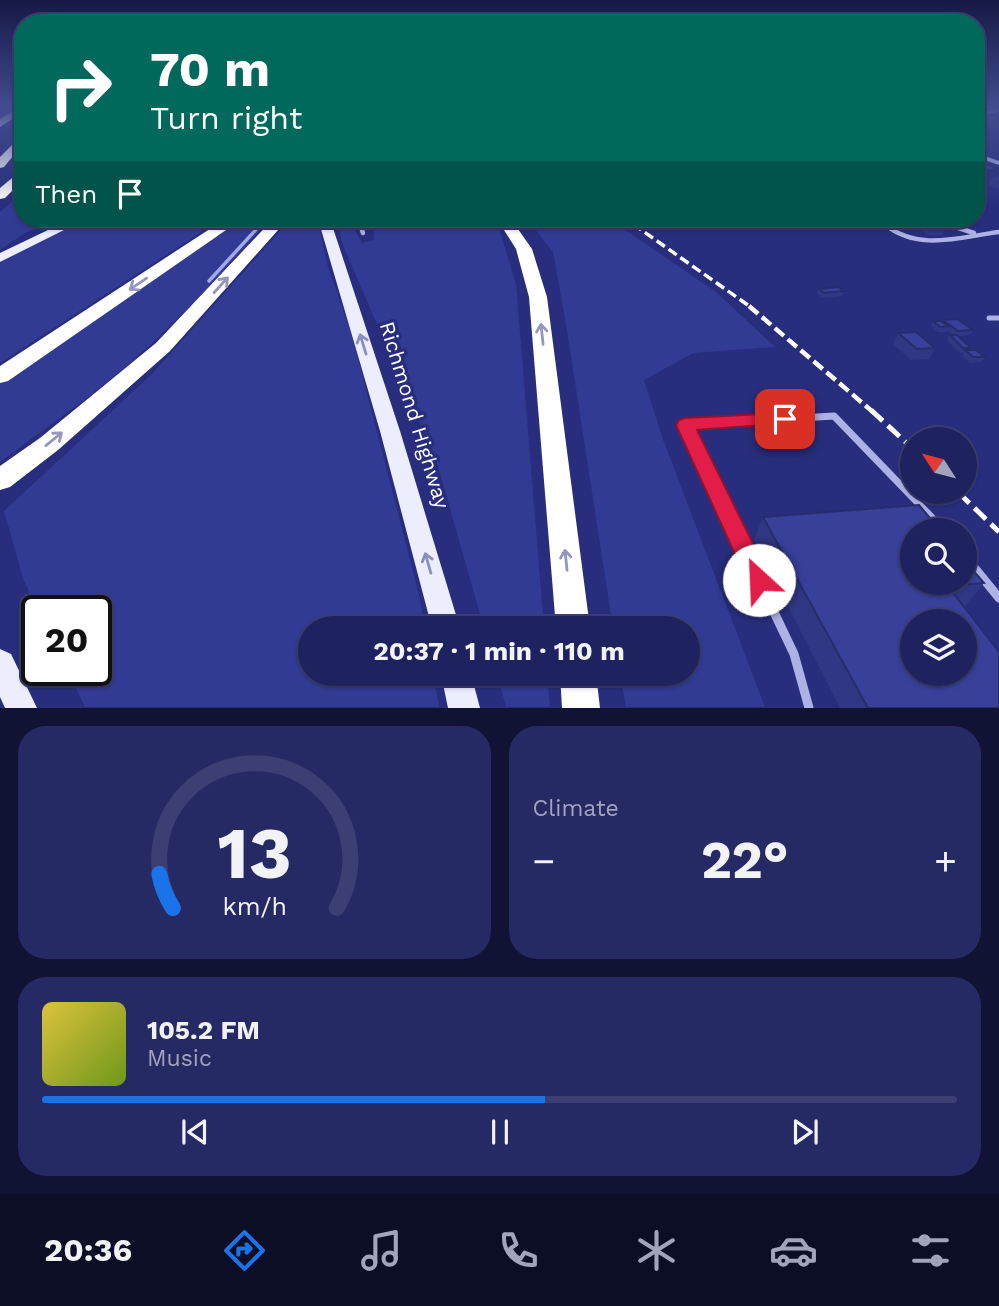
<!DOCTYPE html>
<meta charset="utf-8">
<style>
:root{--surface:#1e225e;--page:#262a64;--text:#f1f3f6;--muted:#a1a4bc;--line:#3c3f73;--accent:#1a73e8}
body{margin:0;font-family:"Work Sans",sans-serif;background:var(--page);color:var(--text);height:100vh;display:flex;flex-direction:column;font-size:26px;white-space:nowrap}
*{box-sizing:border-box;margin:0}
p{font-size:23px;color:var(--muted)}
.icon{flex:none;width:38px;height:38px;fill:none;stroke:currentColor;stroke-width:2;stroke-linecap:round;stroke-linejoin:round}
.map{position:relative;height:708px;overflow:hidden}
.drawer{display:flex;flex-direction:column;gap:18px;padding:18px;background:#101334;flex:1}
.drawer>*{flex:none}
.guide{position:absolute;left:14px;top:14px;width:971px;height:214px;border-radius:28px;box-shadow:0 2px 5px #0004,0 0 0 2px var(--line);background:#00695c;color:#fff;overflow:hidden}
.needle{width:46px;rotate:306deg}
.tools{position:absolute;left:900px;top:427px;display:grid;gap:14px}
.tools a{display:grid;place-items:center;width:77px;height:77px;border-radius:50%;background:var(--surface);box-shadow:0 2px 5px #0004,0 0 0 2px var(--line);font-size:35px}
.speed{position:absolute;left:21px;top:595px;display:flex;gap:14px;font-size:35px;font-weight:700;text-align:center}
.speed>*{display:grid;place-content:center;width:91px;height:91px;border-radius:50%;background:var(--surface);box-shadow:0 2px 5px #0004,0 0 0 2px var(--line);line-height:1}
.speed .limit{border:4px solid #111;border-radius:10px;background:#fff;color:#111}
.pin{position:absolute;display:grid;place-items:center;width:60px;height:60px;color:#fff;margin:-30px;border-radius:14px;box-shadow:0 4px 10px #0006}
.me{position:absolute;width:77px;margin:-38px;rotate:335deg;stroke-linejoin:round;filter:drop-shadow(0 0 5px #0008)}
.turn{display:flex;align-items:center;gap:24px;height:147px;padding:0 21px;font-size:32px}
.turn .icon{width:91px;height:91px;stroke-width:2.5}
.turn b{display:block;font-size:49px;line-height:60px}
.then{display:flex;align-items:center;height:66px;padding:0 21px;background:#0003;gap:14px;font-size:26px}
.big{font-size:52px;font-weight:700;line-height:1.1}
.drawer .tile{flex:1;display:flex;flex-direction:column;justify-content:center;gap:10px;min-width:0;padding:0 24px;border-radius:28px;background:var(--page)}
.drawer .dial{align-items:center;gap:0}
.dial svg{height:182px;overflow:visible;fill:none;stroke:var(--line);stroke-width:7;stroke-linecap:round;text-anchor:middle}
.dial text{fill:var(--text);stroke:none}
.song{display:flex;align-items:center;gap:21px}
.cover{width:84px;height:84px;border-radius:10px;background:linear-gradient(135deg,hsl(50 70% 55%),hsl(80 70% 35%))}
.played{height:7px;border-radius:4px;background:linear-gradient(90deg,var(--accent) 55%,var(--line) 55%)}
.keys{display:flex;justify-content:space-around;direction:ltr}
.heat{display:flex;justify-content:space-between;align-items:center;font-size:38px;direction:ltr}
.drawer .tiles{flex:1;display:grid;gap:18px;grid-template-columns:1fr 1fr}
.tile:last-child{grid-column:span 2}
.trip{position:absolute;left:298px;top:616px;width:402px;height:70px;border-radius:35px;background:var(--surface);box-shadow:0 2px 5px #0004,0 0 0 2px var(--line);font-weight:700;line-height:70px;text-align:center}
.menu{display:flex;height:112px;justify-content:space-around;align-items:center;background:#0c0e26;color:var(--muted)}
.menu .icon{width:49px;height:49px}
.menu .selected{color:var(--accent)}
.menu b{font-size:32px;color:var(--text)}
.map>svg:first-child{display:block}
</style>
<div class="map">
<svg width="999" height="708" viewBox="0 0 999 708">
<rect width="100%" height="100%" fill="#282e7d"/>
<g fill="#323b94">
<path d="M23,192V219H59L25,233L0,250V212Z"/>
<path d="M86,219H221L0,363V263L51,234Z"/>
<path d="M243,219H270C232,262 194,304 152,343C105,387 51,424 0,462V381Z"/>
<path d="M291,219H317L328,267L352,335L418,591L425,628H310V674H433L439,707H85L67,670H96V611H38L24,581L4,511L152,374Z"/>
<path d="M337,219H349L362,243L374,240V219H494L497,222L516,284L544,628H484L437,463L342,243Z"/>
<path d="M527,219H609L716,292L775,347L693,353L644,380L662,437L765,707H626L620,674H688V628H613L567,330L553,252Z"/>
<path d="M497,674H547L550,707H506Z"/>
</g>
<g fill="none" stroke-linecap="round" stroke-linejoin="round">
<path stroke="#a2a9e5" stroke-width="2.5" d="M260,226L266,219"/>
<path stroke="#a2a9e5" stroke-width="3.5" d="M209,281L261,224"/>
<g stroke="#adb2e5" stroke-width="3.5">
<path d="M359,219L361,226"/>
<path d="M885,219L880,221L886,226"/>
<path d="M931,219L951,226"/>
</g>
<g stroke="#adb2e5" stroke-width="4.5">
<path d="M360,224L363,233"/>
<path d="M884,224C919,252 959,237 999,232"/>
<path d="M946,224L974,233"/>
</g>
<path stroke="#adb2e5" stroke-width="5" d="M989,318H999"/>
<path stroke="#adb2e5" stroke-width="7" d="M741,543L685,425L834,416L944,530"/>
<g stroke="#adb2e5" stroke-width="9">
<path d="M740,541L794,654L809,708"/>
<path d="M964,555L999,598"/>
</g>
<path stroke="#adb2e5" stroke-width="3.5" d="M976,114L999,110"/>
<path fill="#adb2e5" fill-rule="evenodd" d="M976,153L999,161V165L976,157Z"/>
<g fill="#edeefd" fill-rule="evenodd">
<path d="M71,219H86L0,262V253Z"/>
<path d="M318,219H330L400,431L460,628H432L380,431Z"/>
<path d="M0,649L11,654L37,708H5L0,697Z"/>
<path d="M441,674H471L480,708H448Z"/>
</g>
<g fill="#fff" fill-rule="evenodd">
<path d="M17,108H23V112L0,127V119Z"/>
<path d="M23,134V144L4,167L0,168V157Z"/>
<path d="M23,169V180L5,198L0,199V188Z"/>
<path d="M225,219H242L8,381L0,383V366Z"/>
<path d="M273,219H288L170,351L58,450L10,487L0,490V466L40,438L156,343Z"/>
<path d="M497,219H511L532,249L547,297L590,628H556L529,297L516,249Z"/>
<path d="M560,674H596L600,708H562Z"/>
</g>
<path stroke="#fff" stroke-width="2.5" stroke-dasharray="6 2.5" stroke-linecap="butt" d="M625,219L635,226"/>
<path stroke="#fff" stroke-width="3.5" stroke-dasharray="10 4.5" stroke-linecap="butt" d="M633,224L752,308"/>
<path stroke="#fff" stroke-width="4.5" stroke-dasharray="12 5" stroke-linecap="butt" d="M749,306L873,412"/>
<g stroke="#fff" stroke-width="5" stroke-dasharray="16 7" stroke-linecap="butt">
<path d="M871,410L912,448"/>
<path d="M958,492L999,532"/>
</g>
</g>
<g fill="#303784">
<path d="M981,117H999V126L992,128L978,124Z"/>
<path d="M976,165L996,172L984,174L976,170Z"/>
<path d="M999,176V189L988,185L992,177Z"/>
<path d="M909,219H935L946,226L942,235H928L907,222Z"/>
<path d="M819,289L844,291L842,296L822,298L817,294Z"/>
<path d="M943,320L973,330L970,335L959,336L971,348L969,350L985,357L981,362L970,363L962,355L964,353H960L947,340L950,335H953L947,330L946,332H938L931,326L933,321H942Z"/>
<path d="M898,333L935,348L929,359L911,360L893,344Z"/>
<path d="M763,517L984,583L964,607L999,708H840L754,540Z"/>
</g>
<g fill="#272d6c">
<path d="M999,120V126L992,128L995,121Z"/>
<path d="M998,169L996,172L984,174L986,170Z"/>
<path d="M986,184L984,188L977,189L979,185Z"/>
</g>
<g fill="#38409a" stroke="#272d6c" stroke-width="2" fill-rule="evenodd">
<path d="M991,115L999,117V120L995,121L981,117Z"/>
<path d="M986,164L998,169L986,170L976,166Z"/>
<path d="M976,180L986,184L979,185L976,184Z"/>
<path d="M919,219H935L946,226H932Z"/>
<path d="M839,287L844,291L824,293L819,289Z"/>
<path d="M957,319L973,330L958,331L943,320Z"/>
<path d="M933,321H941L948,326L940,327Z"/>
<path d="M916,332L935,348L917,349L898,333Z"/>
<path d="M950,335H957L971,348H963Z"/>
<path d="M965,350H976L985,357H973Z"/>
<path d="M919,505L940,530H912V583H964V560L984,583L948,586L999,652V708H868L763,517ZM912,621H964V674H912Z"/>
</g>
<defs><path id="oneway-shaft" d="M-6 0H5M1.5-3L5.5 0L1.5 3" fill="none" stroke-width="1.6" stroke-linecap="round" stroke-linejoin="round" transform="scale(1.75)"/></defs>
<g stroke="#9496be">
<use href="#oneway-shaft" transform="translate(138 284) rotate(146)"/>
<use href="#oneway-shaft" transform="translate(221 285) rotate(-48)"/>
<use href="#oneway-shaft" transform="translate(542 334) rotate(-96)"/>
<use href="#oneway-shaft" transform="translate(54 439) rotate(-39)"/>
<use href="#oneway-shaft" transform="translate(566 560) rotate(-96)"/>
</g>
<g stroke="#8a8ebd">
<use href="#oneway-shaft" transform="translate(363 344) rotate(-107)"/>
<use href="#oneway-shaft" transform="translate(428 563) rotate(-106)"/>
</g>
<linearGradient id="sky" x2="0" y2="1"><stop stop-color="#161945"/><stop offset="0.52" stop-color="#424c8f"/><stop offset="1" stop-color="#424c8f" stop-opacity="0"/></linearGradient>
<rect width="999" height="207" fill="url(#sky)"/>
<path fill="#e11d48" stroke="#92132f" stroke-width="2" d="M785,413L791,415L794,419L791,423L697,430L771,580L767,587L759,590L750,587L676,425L679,420L685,418Z"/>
<g text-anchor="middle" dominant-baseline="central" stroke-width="7" stroke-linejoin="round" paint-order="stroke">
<g font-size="21" fill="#fff" stroke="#282e7d">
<text transform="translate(415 415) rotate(73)">Richmond Highway</text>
</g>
</g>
</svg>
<div class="tools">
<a><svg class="needle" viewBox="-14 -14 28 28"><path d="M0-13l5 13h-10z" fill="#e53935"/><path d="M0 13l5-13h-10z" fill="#a1a4bc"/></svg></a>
<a><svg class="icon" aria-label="search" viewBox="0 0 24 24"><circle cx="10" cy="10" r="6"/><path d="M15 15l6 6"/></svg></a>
<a><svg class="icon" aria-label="layers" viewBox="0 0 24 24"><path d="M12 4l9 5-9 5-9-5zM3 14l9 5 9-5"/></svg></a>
</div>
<div class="speed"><div class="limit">20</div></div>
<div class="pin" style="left:785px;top:419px;background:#d93025"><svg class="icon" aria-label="arrive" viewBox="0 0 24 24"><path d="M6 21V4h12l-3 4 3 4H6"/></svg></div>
<svg class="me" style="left:759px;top:580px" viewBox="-20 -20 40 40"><circle r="19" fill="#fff"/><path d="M0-13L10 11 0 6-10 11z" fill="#e11d48"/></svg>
<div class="trip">20:37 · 1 min · 110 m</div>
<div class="guide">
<div class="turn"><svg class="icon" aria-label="right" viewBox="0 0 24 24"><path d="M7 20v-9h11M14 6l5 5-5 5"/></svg><div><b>70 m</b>Turn right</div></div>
<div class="then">Then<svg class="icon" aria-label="arrive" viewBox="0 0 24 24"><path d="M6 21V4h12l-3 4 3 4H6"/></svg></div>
</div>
</div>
<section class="drawer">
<div class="tiles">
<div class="tile dial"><svg viewBox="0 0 100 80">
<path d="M14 69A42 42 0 1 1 86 69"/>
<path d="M14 69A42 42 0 0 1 8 54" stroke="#1a73e8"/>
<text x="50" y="56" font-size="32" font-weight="700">13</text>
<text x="50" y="72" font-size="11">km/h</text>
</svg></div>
<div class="tile"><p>Climate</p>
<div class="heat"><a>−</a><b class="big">22°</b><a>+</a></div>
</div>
<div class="tile">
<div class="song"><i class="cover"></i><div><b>105.2 FM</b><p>Music</p></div></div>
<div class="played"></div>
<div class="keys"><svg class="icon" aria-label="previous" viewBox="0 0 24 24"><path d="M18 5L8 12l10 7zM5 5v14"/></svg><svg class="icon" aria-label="pause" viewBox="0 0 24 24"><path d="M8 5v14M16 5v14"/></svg><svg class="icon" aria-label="next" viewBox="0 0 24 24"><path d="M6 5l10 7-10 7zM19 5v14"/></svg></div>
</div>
</div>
</section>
<nav class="menu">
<b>20:36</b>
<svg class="icon selected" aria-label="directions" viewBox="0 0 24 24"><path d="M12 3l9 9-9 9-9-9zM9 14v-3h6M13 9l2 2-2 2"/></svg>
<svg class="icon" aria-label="music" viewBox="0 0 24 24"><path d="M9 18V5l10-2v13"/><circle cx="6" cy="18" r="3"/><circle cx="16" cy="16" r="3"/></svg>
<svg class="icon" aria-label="phone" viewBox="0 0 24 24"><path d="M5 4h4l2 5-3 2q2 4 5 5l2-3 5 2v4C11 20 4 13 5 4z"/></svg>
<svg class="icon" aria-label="climate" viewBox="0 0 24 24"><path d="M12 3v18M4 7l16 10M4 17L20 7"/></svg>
<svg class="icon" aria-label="car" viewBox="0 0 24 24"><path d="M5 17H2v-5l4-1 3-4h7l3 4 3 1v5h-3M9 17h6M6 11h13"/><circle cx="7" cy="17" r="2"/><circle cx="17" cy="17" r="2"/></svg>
<svg class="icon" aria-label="filters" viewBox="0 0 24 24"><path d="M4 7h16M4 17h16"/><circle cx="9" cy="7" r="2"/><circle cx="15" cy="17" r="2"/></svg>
</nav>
